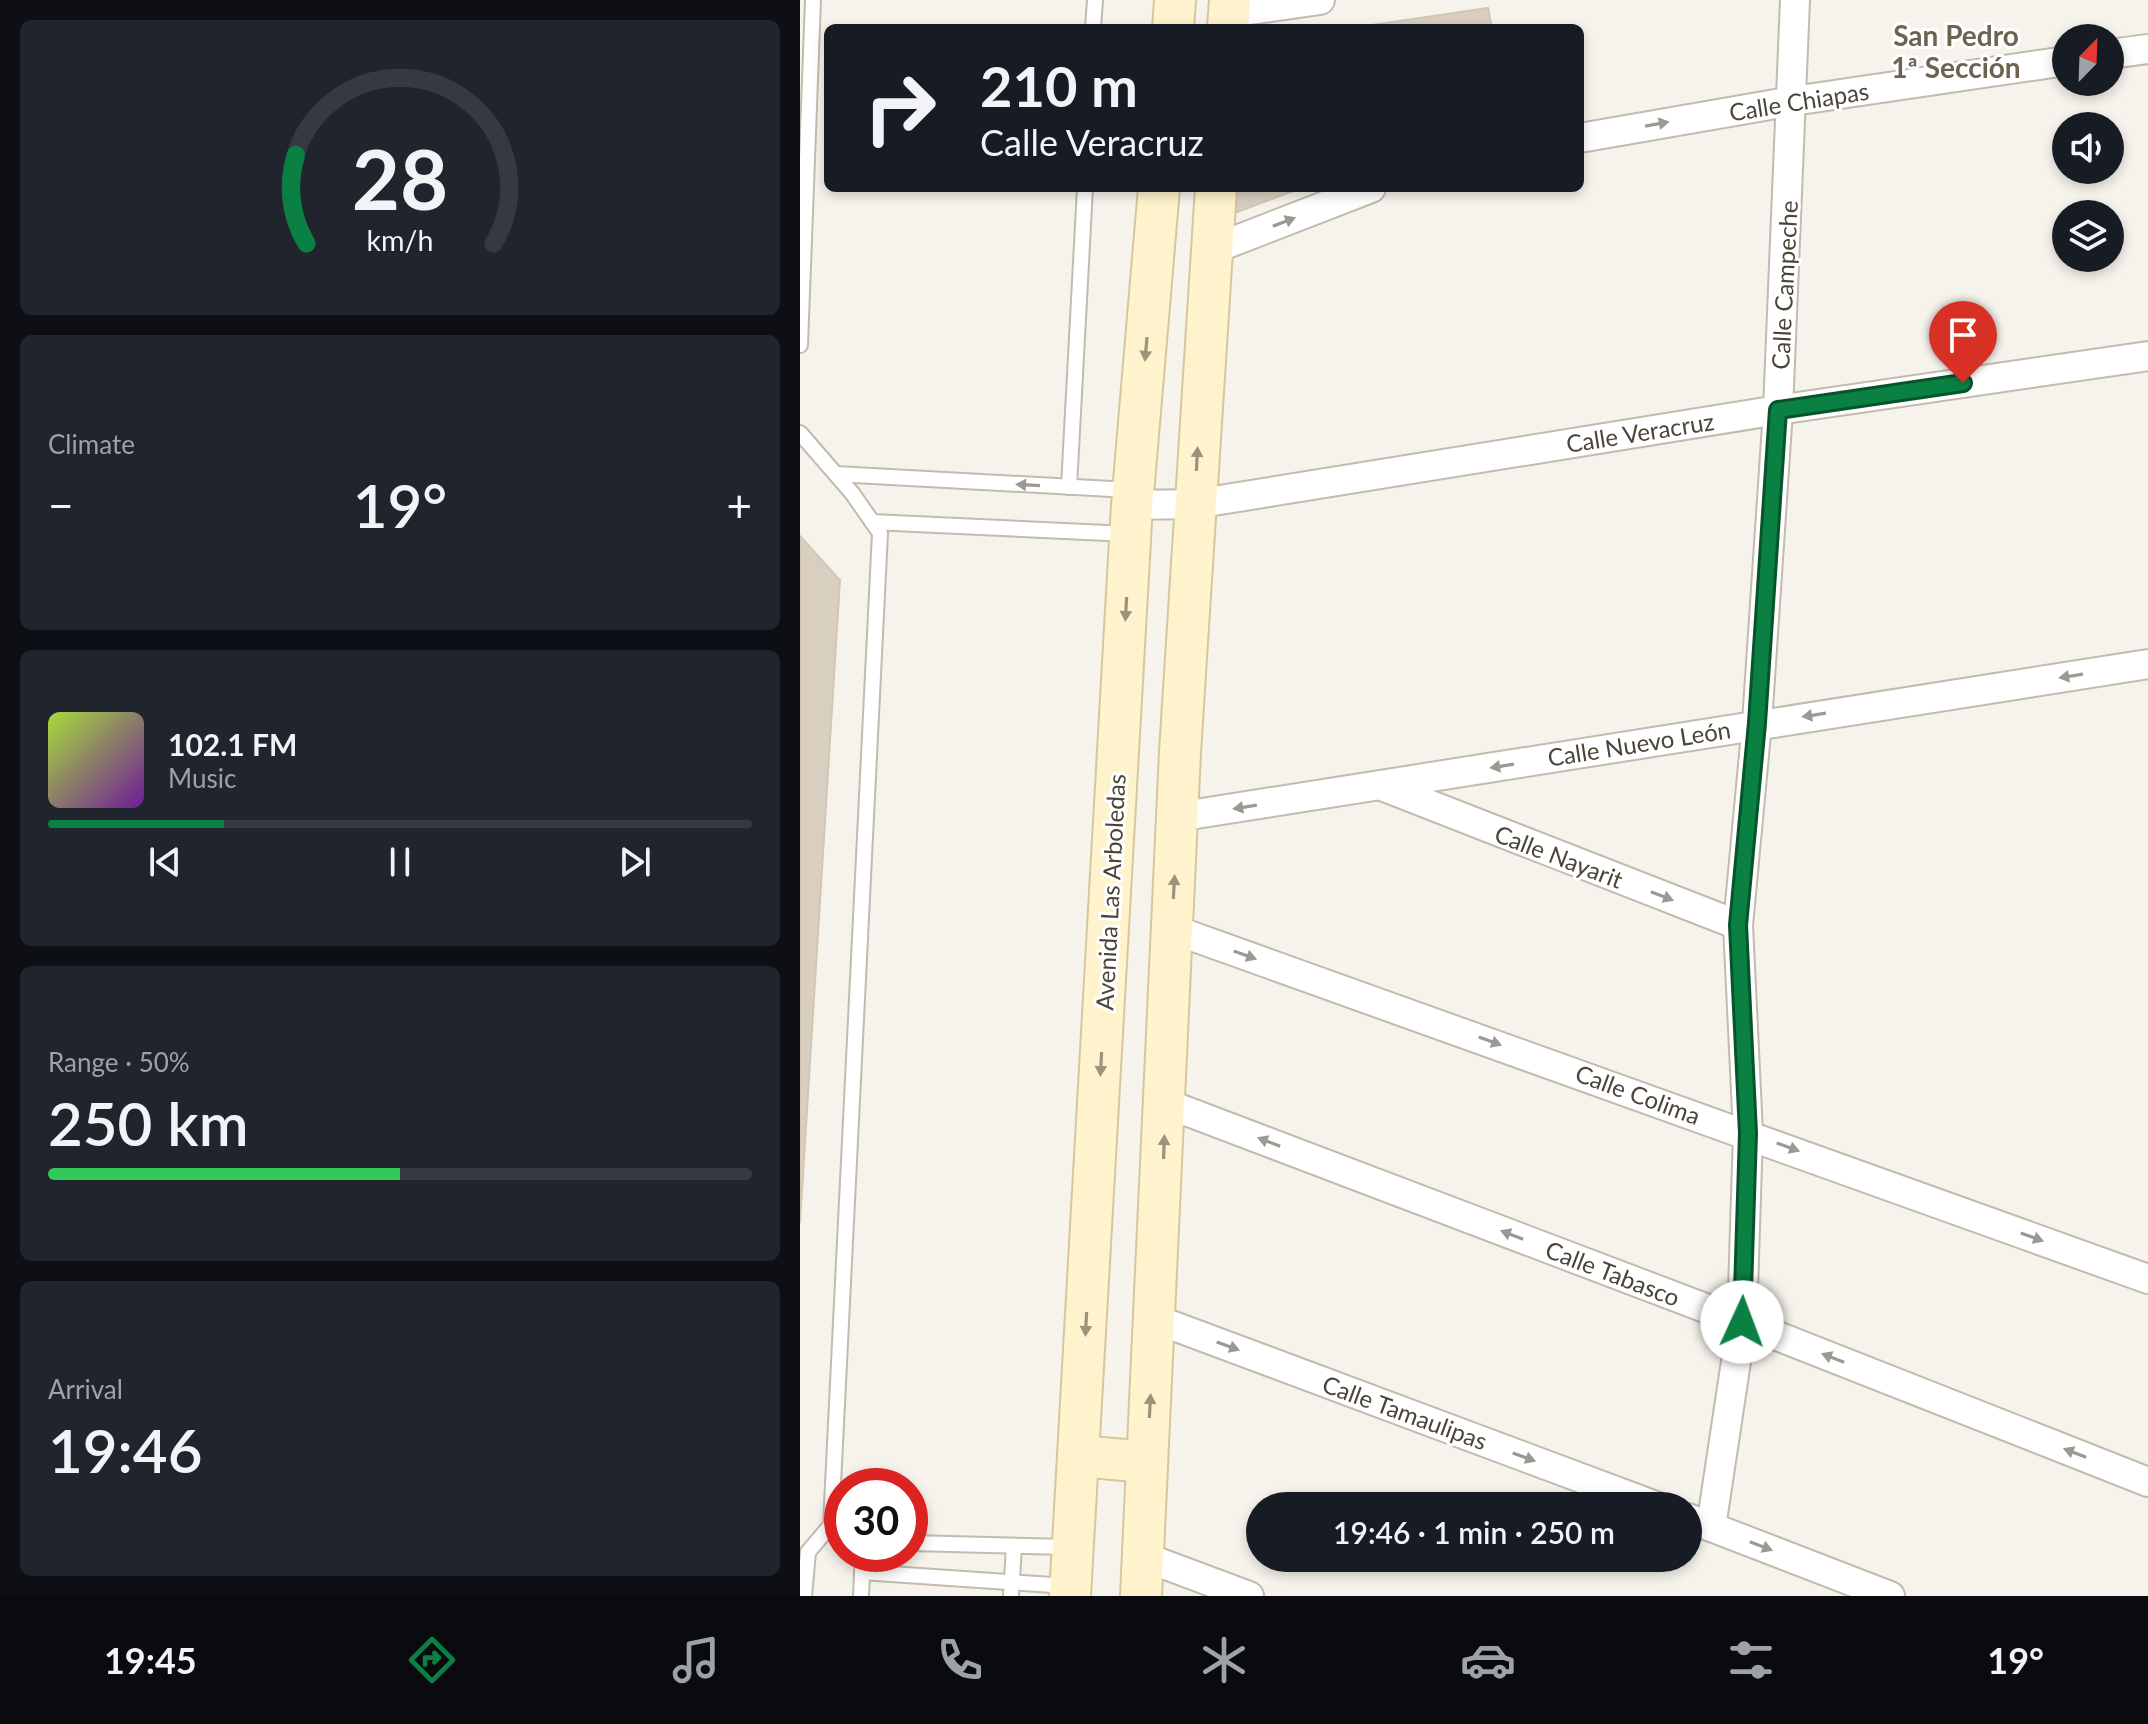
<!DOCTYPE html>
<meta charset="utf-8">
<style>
:root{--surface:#171b24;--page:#20242c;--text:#f1f3f6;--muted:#9ea1a6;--line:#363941;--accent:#0b8043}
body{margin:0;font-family:Lato,sans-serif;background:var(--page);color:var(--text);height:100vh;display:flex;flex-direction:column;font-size:30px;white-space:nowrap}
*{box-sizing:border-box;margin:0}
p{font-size:26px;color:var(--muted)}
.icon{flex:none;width:44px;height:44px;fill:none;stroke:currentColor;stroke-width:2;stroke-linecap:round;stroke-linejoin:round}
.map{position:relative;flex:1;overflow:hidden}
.panel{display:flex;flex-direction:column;gap:20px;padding:20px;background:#0d0f14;width:800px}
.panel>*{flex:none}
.banner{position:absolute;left:24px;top:24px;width:760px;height:168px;border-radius:12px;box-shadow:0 4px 12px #0003;background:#171b24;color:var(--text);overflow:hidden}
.needle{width:52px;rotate:23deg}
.buttons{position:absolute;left:1252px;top:24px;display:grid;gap:16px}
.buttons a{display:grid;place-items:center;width:72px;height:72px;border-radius:50%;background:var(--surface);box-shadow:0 4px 12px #0003;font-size:40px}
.speed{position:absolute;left:24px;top:1468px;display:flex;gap:16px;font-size:40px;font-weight:700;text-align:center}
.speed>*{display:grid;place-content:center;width:104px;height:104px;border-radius:50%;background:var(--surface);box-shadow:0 4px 12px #0003;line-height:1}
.speed .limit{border:12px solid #d22;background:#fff;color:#111}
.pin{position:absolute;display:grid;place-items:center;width:68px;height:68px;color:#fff;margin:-82px -34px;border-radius:50% 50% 50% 0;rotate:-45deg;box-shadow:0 0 8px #0007}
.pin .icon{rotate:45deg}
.me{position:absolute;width:88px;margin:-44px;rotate:2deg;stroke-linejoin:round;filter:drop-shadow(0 0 6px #0008)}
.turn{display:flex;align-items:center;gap:28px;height:168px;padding:0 24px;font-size:36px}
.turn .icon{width:104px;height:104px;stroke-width:2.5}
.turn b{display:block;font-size:56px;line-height:68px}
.big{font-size:60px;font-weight:600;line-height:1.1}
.panel .card{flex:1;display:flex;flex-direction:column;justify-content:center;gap:12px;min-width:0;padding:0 28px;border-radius:12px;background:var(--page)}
.panel .dial{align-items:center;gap:0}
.dial svg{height:208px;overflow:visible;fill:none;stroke:var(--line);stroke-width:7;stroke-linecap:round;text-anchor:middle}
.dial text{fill:var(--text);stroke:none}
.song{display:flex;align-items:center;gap:24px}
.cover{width:96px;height:96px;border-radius:12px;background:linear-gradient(135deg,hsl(80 70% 55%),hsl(280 70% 35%))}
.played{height:8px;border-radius:4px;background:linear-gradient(90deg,var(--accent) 25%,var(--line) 25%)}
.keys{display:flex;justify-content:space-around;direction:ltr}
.heat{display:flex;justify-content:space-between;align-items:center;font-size:44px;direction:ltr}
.charge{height:12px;border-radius:6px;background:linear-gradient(90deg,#34c759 50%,var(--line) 0)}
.trip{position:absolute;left:446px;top:1492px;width:456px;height:80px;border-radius:40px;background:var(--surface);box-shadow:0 4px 12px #0003;font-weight:600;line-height:80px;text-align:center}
.dock{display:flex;height:128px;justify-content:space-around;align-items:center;background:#090b0e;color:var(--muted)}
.dock .icon{width:56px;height:56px}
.dock .selected{color:var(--accent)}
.dock b{font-size:36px;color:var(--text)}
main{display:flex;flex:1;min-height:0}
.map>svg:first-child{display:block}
</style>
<main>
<section class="panel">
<div class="card dial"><svg viewBox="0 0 100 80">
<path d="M14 69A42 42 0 1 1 86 69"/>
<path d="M14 69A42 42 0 0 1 10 35" stroke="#0b8043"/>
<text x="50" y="56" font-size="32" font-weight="700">28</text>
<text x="50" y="72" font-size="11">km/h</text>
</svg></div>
<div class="card"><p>Climate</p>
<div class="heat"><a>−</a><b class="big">19°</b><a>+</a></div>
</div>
<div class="card">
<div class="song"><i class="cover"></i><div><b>102.1 FM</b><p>Music</p></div></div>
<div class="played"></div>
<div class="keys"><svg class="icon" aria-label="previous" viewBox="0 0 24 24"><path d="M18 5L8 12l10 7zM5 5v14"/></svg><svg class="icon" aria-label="pause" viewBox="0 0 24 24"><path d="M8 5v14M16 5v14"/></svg><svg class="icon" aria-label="next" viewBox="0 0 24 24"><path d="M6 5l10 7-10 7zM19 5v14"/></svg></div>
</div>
<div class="card"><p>Range · 50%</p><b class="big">250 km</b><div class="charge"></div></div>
<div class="card"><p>Arrival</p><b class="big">19:46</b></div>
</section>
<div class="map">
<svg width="1348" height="1596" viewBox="0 0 1348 1596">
<rect width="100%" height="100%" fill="#f6f3ec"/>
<g fill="#d8cfc1" stroke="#d3c7b4" stroke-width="2">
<path d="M688,8L692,28H552Z"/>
<path d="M431,188H501L427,216Z"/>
<path d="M0,536L40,580L0,1223Z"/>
</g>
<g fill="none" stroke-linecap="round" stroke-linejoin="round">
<defs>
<g id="lane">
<path d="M293,28L295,0"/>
<path d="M0,345L13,0"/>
<path d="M0,433L52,493L80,533L31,1525L8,1552L4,1596"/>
<path d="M36,474L329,490"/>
<path d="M269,487L285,188"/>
<path d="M72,522L328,534"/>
<path d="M110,1543L268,1547"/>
<path d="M62,1572L267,1586"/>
<path d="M61,1596L63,1554"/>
<path d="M211,1596L214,1546"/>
</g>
<g id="street">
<path d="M429,13L520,0"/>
<path d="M1310,54L1348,49"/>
<path d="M780,138L993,101L1266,61"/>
<path d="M411,250L571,188"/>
<path d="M332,505L395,504L978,410L1348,356"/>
<path d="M582,786L938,925"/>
<path d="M377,817L1348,664"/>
<path d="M372,929L1348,1279"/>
<path d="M365,1103L942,1322L1348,1482"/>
<path d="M355,1319L856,1506"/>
<path d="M888,1518L1090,1596"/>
<path d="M911,1527L942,1322L948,1133L938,925L957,723L978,410L995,0"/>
<path d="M342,1556L449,1596"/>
</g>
<g id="secondary">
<path d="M373,28L375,0"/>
<path d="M428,28L430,0"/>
<path d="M279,1456L347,1462"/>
<path d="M270,1596L332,505L359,188"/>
<path d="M341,1596L380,752L416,188"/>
</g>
</defs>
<use href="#lane" stroke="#c2bbae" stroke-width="18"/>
<use href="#street" stroke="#c2bbae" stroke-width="32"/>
<use href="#secondary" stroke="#d6c79b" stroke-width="44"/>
<use href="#lane" stroke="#fff" stroke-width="14"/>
<use href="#street" stroke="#fff" stroke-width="28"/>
<use href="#secondary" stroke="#fff3cd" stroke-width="40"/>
</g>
<defs><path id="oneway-solid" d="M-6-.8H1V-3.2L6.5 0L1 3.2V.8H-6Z" transform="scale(2)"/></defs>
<g fill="#9c9892">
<use href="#oneway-solid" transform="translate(857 124) rotate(-10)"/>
<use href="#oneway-solid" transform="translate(484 222) rotate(-21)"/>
<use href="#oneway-solid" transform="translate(228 485) rotate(-177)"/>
<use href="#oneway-solid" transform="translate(1271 676) rotate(171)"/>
<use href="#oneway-solid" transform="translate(1014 715) rotate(171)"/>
<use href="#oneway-solid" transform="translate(702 766) rotate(171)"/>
<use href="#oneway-solid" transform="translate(445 807) rotate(171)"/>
<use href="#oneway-solid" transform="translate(862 896) rotate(21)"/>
<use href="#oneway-solid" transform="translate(445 955) rotate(20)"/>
<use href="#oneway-solid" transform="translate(690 1041) rotate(20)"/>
<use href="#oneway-solid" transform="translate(469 1142) rotate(-159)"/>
<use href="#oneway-solid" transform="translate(988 1147) rotate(20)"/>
<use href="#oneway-solid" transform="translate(712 1235) rotate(-159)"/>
<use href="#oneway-solid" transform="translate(1232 1237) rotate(20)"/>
<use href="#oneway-solid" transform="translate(428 1346) rotate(20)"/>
<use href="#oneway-solid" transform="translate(1033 1358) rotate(-159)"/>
<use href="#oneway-solid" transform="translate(1275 1453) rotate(-159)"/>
<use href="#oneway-solid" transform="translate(724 1457) rotate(20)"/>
<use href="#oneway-solid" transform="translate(961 1546) rotate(21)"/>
</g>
<g fill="#9c937c">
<use href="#oneway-solid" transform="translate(346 349) rotate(95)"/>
<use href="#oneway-solid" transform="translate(397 459) rotate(-87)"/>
<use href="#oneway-solid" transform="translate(326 609) rotate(93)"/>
<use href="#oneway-solid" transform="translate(374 887) rotate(-87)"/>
<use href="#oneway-solid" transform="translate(301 1064) rotate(93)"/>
<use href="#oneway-solid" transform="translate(364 1147) rotate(-88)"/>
<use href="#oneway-solid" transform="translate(286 1324) rotate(93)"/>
<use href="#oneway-solid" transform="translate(350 1406) rotate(-87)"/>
</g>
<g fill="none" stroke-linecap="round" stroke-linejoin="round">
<defs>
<path id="route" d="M942,1322L948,1133L938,925L957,723L978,410L1163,383"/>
</defs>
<use href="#route" stroke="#07532c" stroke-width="20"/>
<use href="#route" stroke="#0b8043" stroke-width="14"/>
</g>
<g text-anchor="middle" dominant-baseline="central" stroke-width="6" stroke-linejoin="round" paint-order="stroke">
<g font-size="24" fill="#4b4439" stroke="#fff">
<text transform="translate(999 101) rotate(-9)">Calle Chiapas</text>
<text transform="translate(984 285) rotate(-87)">Calle Campeche</text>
<text transform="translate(840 432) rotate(-9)">Calle Veracruz</text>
<text transform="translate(839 743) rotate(-9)">Calle Nuevo León</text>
<text transform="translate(759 856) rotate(21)">Calle Nayarit</text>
<text transform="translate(310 892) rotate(-87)">Avenida Las Arboledas</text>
<text transform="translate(838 1094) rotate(20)">Calle Colima</text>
<text transform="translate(813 1273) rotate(21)">Calle Tabasco</text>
<text transform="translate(605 1412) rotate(20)">Calle Tamaulipas</text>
</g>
<g font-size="28" font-weight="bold" fill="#6e6250" stroke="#fff">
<text x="1156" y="35">San Pedro<tspan x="1156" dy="32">1ª Sección</tspan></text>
</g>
</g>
</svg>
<div class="buttons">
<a><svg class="needle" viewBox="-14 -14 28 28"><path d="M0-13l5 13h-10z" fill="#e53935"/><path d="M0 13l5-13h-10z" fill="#9ea1a6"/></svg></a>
<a><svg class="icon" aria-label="sound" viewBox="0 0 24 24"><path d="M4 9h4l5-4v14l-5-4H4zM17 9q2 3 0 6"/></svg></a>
<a><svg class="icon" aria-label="layers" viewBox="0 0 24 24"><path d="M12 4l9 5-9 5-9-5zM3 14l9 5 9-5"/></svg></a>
</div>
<div class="speed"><div class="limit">30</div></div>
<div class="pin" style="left:1163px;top:383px;background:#d93025"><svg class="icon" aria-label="arrive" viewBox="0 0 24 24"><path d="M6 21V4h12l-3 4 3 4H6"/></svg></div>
<svg class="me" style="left:942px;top:1322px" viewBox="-20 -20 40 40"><circle r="19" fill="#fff"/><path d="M0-13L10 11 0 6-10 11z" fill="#0b8043"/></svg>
<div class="trip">19:46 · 1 min · 250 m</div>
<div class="banner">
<div class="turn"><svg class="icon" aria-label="right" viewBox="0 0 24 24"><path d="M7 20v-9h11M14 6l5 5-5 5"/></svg><div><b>210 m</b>Calle Veracruz</div></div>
</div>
</div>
</main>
<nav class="dock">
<b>19:45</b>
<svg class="icon selected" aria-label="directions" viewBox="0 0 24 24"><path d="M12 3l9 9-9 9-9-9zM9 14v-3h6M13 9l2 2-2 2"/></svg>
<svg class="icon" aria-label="music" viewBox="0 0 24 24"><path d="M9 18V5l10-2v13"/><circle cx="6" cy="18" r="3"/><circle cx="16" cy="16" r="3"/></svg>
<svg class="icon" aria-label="phone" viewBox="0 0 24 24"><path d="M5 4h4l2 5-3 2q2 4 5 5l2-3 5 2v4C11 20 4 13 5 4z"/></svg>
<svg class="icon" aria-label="climate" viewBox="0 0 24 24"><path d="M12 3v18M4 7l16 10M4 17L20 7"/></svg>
<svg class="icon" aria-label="car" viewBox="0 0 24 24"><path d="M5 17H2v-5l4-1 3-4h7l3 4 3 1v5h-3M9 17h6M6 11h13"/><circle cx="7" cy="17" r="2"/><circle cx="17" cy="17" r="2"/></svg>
<svg class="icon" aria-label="filters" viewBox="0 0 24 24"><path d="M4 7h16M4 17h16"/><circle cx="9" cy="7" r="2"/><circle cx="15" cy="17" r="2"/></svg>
<b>19°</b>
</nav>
